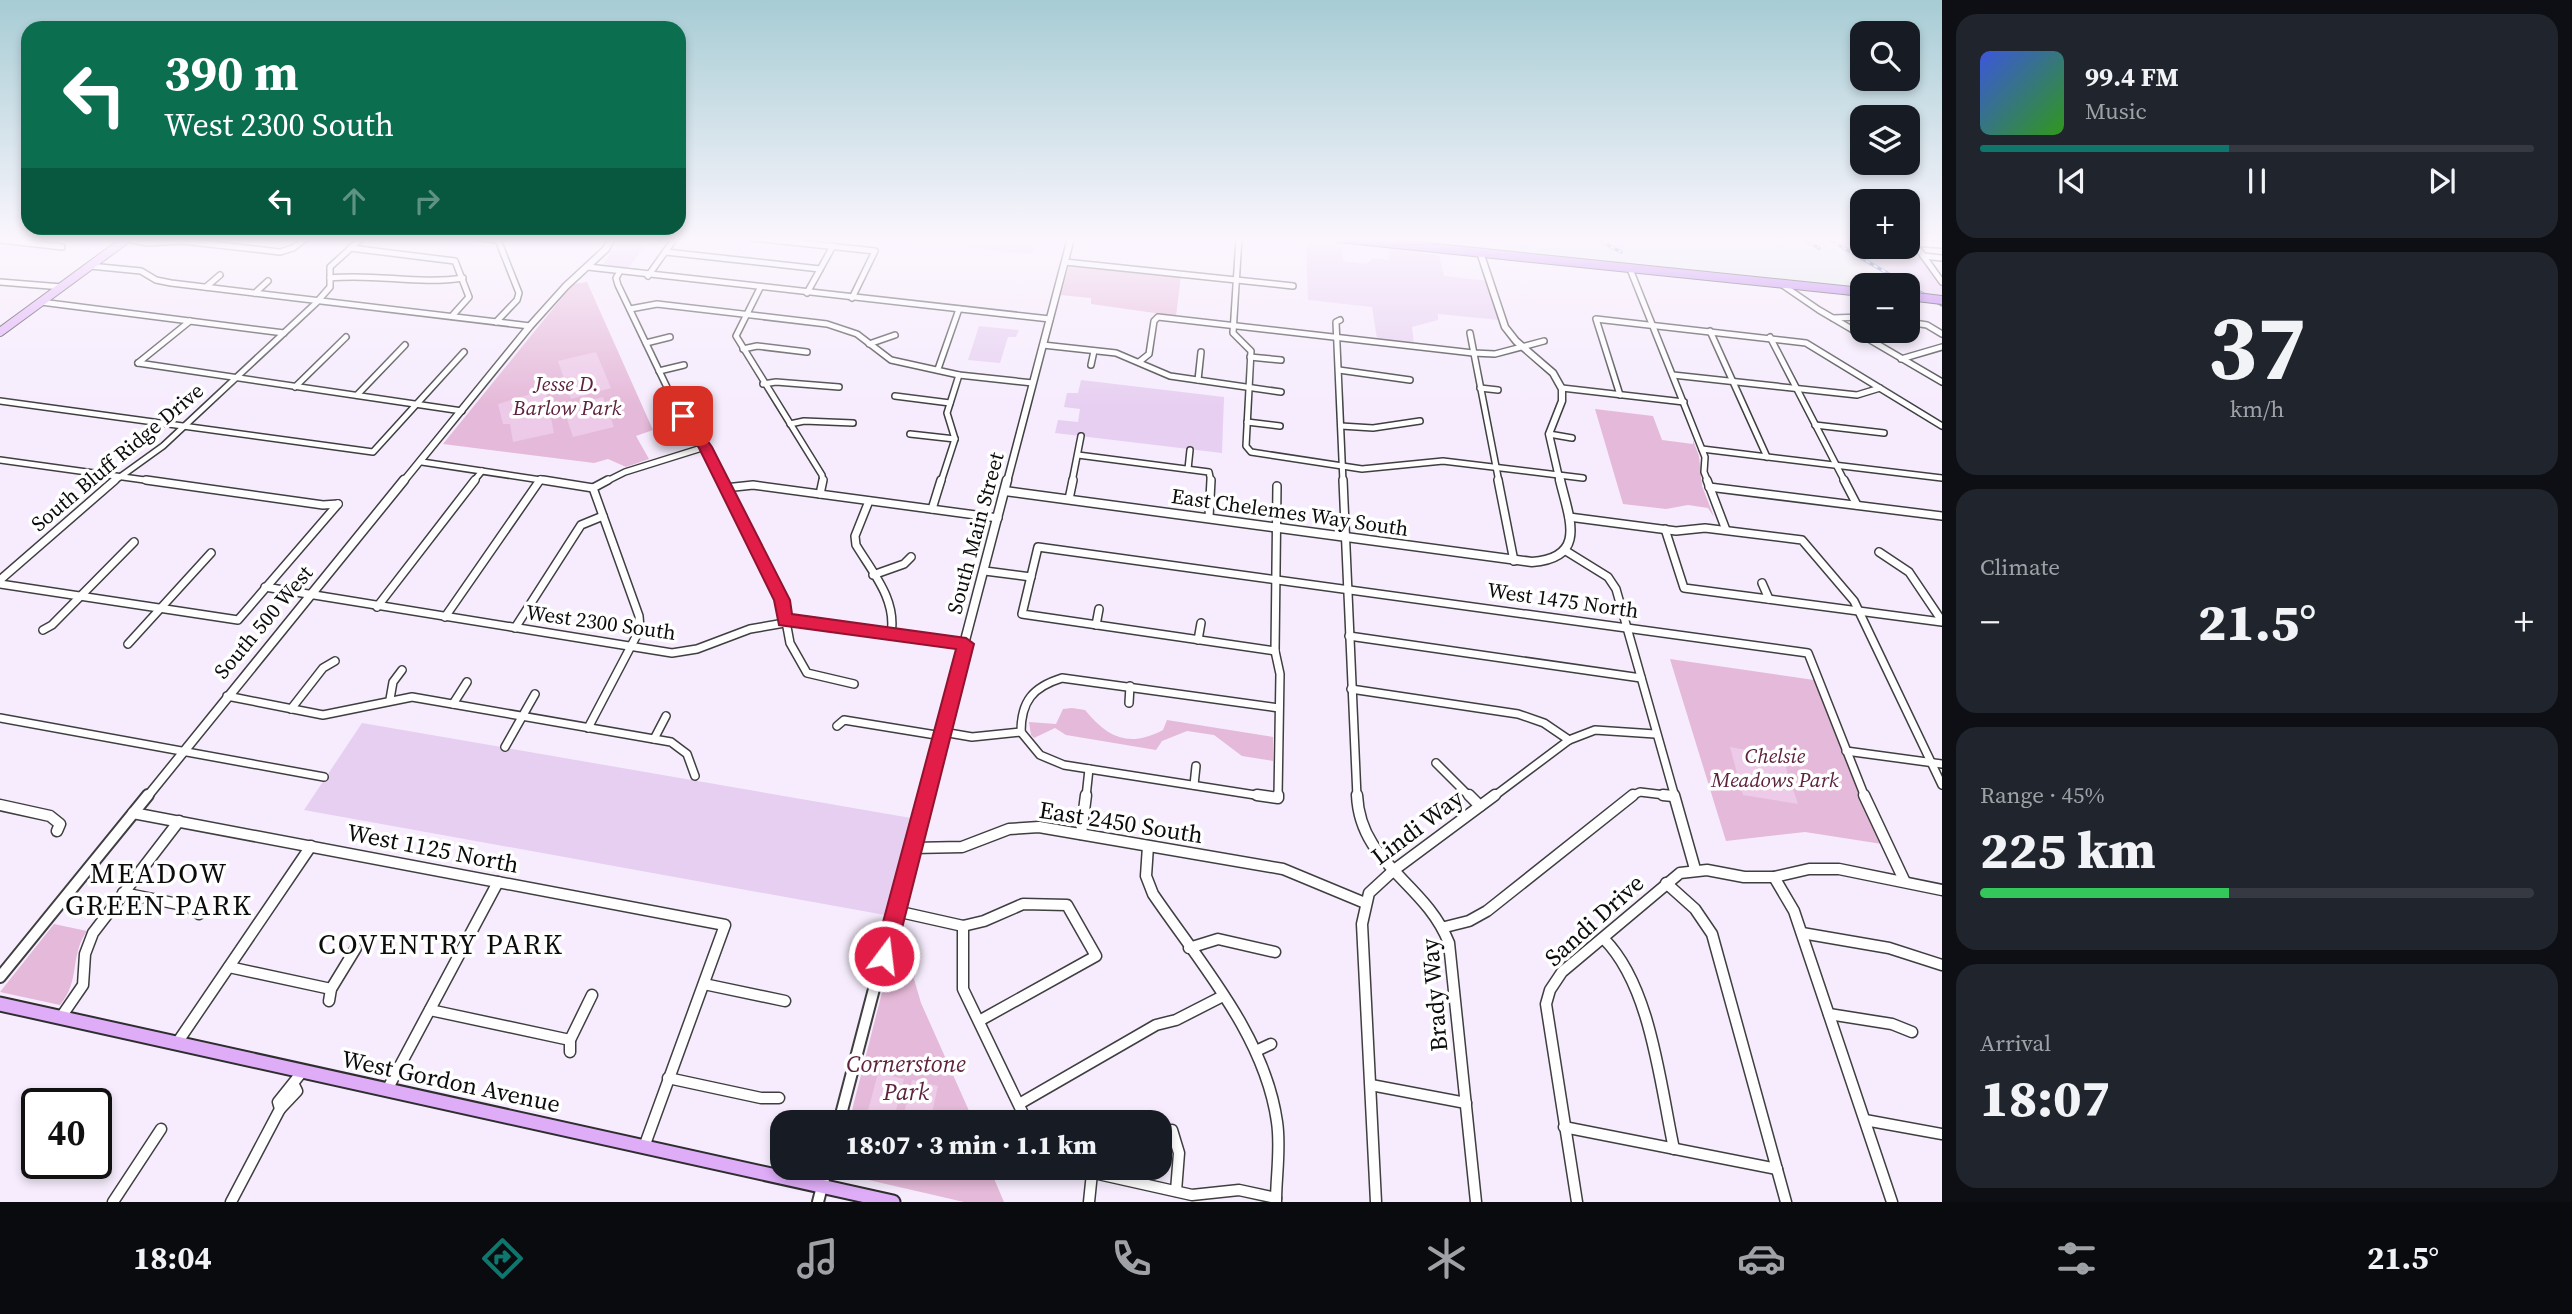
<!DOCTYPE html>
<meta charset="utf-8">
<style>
:root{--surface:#171b24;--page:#20242c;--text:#f1f3f6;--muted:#9ea1a6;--line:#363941;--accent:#0f766e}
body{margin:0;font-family:"Source Serif 4",serif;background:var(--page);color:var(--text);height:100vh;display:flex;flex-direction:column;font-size:26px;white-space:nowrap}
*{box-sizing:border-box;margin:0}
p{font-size:23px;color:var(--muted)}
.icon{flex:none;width:38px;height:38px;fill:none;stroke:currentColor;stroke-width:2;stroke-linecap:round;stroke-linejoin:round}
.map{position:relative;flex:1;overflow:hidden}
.details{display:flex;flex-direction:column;gap:14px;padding:14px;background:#0d0f14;width:630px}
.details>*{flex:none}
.hud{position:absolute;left:21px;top:21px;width:665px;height:214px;border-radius:21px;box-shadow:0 4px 10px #0003;background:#0b6e4f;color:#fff;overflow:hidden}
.fabs{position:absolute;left:1850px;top:21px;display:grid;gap:14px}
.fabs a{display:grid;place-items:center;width:70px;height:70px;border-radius:14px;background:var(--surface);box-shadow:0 4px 10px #0003;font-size:35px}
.speed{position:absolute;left:21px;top:1088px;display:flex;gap:14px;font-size:35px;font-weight:700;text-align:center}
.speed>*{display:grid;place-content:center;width:91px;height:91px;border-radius:50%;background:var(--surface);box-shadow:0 4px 10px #0003;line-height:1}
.speed .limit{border:4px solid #111;border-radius:10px;background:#fff;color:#111}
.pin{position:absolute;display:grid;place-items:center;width:60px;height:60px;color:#fff;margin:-30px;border-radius:14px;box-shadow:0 4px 10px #0006}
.me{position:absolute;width:77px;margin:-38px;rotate:15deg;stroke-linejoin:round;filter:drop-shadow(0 0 5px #0008)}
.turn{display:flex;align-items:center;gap:24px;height:147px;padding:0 28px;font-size:32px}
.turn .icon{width:91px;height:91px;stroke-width:2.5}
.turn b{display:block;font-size:49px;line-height:60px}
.lanes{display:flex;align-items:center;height:66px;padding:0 28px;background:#0003;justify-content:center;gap:35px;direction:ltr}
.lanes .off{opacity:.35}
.big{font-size:52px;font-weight:800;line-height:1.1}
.details .card{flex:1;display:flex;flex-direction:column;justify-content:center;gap:10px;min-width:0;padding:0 24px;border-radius:21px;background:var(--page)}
.details .dial{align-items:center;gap:0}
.dial b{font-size:91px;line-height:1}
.song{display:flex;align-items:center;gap:21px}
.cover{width:84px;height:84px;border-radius:10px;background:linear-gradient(135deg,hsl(230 70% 55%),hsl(110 70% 35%))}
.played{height:7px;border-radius:4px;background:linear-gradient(90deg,var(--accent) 45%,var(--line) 45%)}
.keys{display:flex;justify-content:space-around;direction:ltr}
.heat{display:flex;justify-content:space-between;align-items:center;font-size:38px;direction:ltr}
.charge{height:10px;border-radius:5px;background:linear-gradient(90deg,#34c759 45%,var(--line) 0)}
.trip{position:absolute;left:770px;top:1110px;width:402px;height:70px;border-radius:21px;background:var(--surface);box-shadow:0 4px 10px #0003;font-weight:800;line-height:70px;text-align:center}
.tab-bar{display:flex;height:112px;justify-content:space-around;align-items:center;background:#090b0e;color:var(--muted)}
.tab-bar .icon{width:49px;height:49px}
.tab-bar .on{color:var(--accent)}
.tab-bar b{font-size:32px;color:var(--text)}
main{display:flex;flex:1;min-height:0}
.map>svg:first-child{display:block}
</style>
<main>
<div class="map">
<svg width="1942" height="1202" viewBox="0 0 1942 1202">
<rect width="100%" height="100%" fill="#f6ecfd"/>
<path fill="#e1eae7" d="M1369,238H1814L1894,285H1862V288Z"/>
<g fill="#e7cff1">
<path d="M621,238H651L628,268L603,264Z"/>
<path d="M868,238H1036L1032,254Z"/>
<path d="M1830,238H1862V247H1908V240L1942,286V296L1927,294Z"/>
<path d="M1306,239L1341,243L1343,261L1367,264L1373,258L1389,260L1388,248L1439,255L1444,276L1488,281L1499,320L1438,314V320L1412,327L1414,344L1377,339L1372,307L1308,300Z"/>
<path d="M979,326L1019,330L1016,337H1008L1000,363L968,360Z"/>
<path d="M1081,380L1224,397L1222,453L1055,433L1058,420L1078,422L1080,409L1064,407L1067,393H1078Z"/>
<path d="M362,723L911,818L885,915L304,810Z"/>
</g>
<g fill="#e5b9d9">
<path d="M1069,265L1181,276L1176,316L1091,304V298L1061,295Z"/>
<path d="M587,282L653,430L636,436L649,459L626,467L608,459L594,463L443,444L573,284Z"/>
<path d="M1595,409L1653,416L1662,440L1693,444V440L1699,456L1702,486L1714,517L1708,508L1688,505L1666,509L1623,504Z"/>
<path d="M1670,659L1814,680L1882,844L1805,832L1726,841Z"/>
<path d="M1072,708L1085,710C1108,738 1129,748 1163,730L1167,720L1273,737V761L1242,756L1214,735L1187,731L1162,741L1156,750L1066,735L1055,728L1034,738L1031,735L1029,722L1056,724L1063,709Z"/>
<path d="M54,924L87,931C69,957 81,980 60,1005L0,992Z"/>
<path d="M891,957L919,962L914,979L921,1003L974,1122H849Z"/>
<path d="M840,1167H989L1004,1202H964L847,1175Z"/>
</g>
<g fill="#edcae8">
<path d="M596,352L611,388L571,399L558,361Z"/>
<path d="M537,392L546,393L554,433L513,442L510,424H503L498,404Z"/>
<path d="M603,397L614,427L573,437L563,407Z"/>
<path d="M1730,747L1782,756L1798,804L1743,795Z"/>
<path d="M878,1073L904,1079L893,1122H865Z"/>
<path d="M912,1080L938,1086L930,1122H902Z"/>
</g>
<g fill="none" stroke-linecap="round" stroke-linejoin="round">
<defs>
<g id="minor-far2">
<path d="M481,238L498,240L519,293L517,300L496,322"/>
<path d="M752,238L875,251L852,298"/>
<path d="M1239,238L1233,333L1251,351L1246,446L1251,452L1362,469L1443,461L1583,478"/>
<path d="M127,239L148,243L182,241L280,252L293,248L306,238"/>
<path d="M0,240L62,247"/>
<path d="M1914,243L1942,282"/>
<path d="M1914,243L1942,245"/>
<path d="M350,248L455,261L469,297L452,316"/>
<path d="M666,252L820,269"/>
<path d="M1923,256L1942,258"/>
<path d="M1065,262L1293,286"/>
<path d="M90,266L141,271L156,280L171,283L530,326"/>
<path d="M588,267L1050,319"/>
<path d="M1630,269L1705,457L1704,472L1708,482"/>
<path d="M619,273L616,278L618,285L675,404L705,447L723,482"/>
<path d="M648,276L675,238"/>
<path d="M330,278C375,273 418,285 463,278"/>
<path d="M0,282L62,287"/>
<path d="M1781,284L1819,310L1942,382"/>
<path d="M206,287L220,275"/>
<path d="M760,288L736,336L822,475L823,482"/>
<path d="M255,293L268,281"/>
<path d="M807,293L833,246"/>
<path d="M41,302L284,333"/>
<path d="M630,309L657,304L827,324L857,334L891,360L959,375L1033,383"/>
<path d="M1833,318L1862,317"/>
<path d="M1340,320L1336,322L1343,482"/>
<path d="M1908,322L1927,325L1942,334"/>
<path d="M1710,331L1767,457"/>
<path d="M1470,333L1499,482"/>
<path d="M1770,337L1845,482"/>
<path d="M646,343L670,337"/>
<path d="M869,344L895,335"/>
<path d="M1043,345L1116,353L1170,376L1281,392"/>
<path d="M743,349L757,346L807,352"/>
<path d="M1250,357L1281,360"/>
<path d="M1901,359L1942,347"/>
<path d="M1139,362L1149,354L1154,321L1158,317L1473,353L1495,354L1544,341"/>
<path d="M138,363L462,411"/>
<path d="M138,363L190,321"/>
<path d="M1091,365L1094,351"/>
<path d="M938,369L959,309"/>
<path d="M1339,370L1410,380"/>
<path d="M659,371L684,365"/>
<path d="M1673,375L1857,395L1880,388"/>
<path d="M1198,380L1201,352"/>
<path d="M763,384L776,382L839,387"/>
<path d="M295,387L346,337"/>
<path d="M1480,388L1498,390"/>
<path d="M1562,388L1684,402"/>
<path d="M357,395L405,345"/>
<path d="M1620,395L1596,319L1806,343L1942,426"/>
<path d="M895,396L950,403"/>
<path d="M0,401L373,452L464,352"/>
<path d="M675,404L701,398"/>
<path d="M1247,422L1280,426"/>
<path d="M790,424L804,421L853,423"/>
<path d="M1815,425L1884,433"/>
<path d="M1341,426L1373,428L1420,421"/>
<path d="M910,434L955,439"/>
<path d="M1549,434L1572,438"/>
<path d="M1702,449L1942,478"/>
<path d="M1078,455L1209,472L1211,482"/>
<path d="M0,460L159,482"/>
<path d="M422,462L554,482"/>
<path d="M1188,469L1190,450"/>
<path d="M113,482L163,446L316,303L330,287V267L362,238"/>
<path d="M473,482L482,471"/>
<path d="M539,482L541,479"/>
<path d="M605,482L625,472L705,447"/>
<path d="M941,482L955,439L947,413L959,375"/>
<path d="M1072,482L1081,436"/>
</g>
<g id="minor-far1">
<path d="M146,480L323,505L338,504"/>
<path d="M543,480L593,488"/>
<path d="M722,480L782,600L790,643L807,673L854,684"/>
<path d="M1343,480L1357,797"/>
<path d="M1498,480L1514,561"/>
<path d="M1707,480L1726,530"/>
<path d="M1844,480L1857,505"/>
<path d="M1277,486L1275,651L1280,674L1278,797"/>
<path d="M1709,487L1942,516"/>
<path d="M593,488L608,480"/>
<path d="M725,488L753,485L998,518"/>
<path d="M820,494L823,480"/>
<path d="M1069,499L1073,480"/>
<path d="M869,501L855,536L856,545C873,573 897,600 891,634"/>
<path d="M932,509L941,480"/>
<path d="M1209,517L1211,480"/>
<path d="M1569,517L1676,531L1705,528L1802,540L1854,601L1942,785"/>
<path d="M1665,529L1684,588L1942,622"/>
<path d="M1566,551L1608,577L1616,589L1675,797"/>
<path d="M1879,552L1909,572L1942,621"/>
<path d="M985,571L1031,577"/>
<path d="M873,575L904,564L911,557"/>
<path d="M0,580L115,480"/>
<path d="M1762,583L1769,599"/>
<path d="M0,584L238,620L338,504"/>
<path d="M265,587L672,653L697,649L750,629L802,620L966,644"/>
<path d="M377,607L475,480"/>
<path d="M445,617L540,480"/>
<path d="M1096,625L1099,609"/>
<path d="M515,628L581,525L603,516"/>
<path d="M43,630L52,625L134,542"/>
<path d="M1349,636L1641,678"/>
<path d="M1198,640L1201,623"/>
<path d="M128,644L211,553"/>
<path d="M1275,651L1022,614L1038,547L1808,653L1865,797"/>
<path d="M1351,689L1518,714L1544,723L1569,740"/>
<path d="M227,696L323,715L412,697L671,742L687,754L695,776"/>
<path d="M390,699L393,682L402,670"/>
<path d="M1129,703L1130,686"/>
<path d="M453,704L467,682"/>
<path d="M291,709L323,668L335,661"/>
<path d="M0,718L324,777"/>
<path d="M837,726L844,720L942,736"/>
<path d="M588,728L640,629L639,616L593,488"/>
<path d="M943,732L972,737L1021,732"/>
<path d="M1021,732L1040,755L1064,765L1268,797"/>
<path d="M1021,732C1021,701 1033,687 1062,678L1279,708"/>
<path d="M654,739L666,716"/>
<path d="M505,747L535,694"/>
<path d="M1846,751L1942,764"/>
<path d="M1436,763L1470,797"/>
<path d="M1194,785L1196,766"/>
<path d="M1086,797L1089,769"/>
<path d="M1493,797L1569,740L1595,730L1655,734"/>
<path d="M1629,797L1640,792L1673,796"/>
</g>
<g id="minor">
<path d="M1257,795L1278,798V795"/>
<path d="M1357,795C1360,864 1425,882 1449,943L1476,1202"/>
<path d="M1469,795L1480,806"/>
<path d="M1663,795L1673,796"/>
<path d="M1674,795L1695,869"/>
<path d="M1864,795L1904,880"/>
<path d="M0,805L50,816L60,824L57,831"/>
<path d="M133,813L725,925L644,1147"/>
<path d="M1081,834L1086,795"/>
<path d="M1148,846L1146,876L1153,894C1200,963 1265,1036 1277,1122C1281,1148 1276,1176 1276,1202"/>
<path d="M913,848L962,847L1009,829L1039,827L1283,869L1365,903"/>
<path d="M1774,877L1794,911L1892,1202"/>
<path d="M1666,883L1695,909L1712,934L1786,1202"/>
<path d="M123,893L188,906L199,914"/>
<path d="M896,911L963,926L984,921L1023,904L1067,905L1096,956L979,1021"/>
<path d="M963,926V989L1027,1122"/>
<path d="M1445,927L1469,921L1487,911L1633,795"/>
<path d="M1802,933L1889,948L1942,965"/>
<path d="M1604,939C1651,986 1660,1084 1674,1149"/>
<path d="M1189,948L1218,939L1275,952"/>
<path d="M229,967L331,989"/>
<path d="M704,984L785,1001"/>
<path d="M329,1001L331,989L356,948"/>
<path d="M430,1010L570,1040"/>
<path d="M1829,1014L1892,1024L1912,1032"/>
<path d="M61,1017L83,985L85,954L93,933L179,821"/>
<path d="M177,1043L311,846"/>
<path d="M1256,1051L1271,1044"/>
<path d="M570,1052V1040L592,995"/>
<path d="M668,1078L761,1098H779"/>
<path d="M1371,1085L1466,1103"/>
<path d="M387,1090L498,882"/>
<path d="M1019,1104L1156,1025L1176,1020L1221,997"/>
<path d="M280,1109L297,1091L294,1085"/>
<path d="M1865,1120L1942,1134"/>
<path d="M1564,1127L1777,1169"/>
<path d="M1172,1130L1179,1153L1176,1191"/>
<path d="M1067,1167L1192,1195L1239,1190L1276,1198"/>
<path d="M113,1202L161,1129"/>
<path d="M231,1202L280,1109L278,1102L302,1072"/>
<path d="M1089,1202L1092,1173"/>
<path d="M1376,1202L1362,924L1369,893L1394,870L1495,795"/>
<path d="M1577,1202L1546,1004L1550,990L1562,972L1680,873L1707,870L1744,877H1774L1809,869H1839L1942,890"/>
</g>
<g id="tertiary-far2">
<path d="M1481,255L1505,327L1516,341L1553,373L1562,389V401L1549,434L1560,482"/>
<path d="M403,482L530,326L566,286L606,249L612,238"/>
<path d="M1007,482L1071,238"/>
</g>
<g id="tertiary-far1">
<path d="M1005,491L1532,562C1588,558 1569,518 1560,480"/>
<path d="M147,797L404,480"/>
<path d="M924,797L1007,480"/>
</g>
<g id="tertiary">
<path d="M0,977L148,795"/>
<path d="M839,1122L925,795"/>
<path d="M818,1202L827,1167"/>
</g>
<path id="secondary-far1" d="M0,332L128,238"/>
<path id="secondary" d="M0,1004L893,1202"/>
<path id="primary" d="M1338,238L1862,292"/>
</defs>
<use href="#minor-far2" stroke="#3f3f3f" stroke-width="8"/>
<use href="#minor-far1" stroke="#3f3f3f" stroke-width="10"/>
<use href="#minor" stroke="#3f3f3f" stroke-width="13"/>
<use href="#tertiary-far2" stroke="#3f3f3f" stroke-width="9"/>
<use href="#tertiary-far1" stroke="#3f3f3f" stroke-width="11"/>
<use href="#tertiary" stroke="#3f3f3f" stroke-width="14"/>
<use href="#secondary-far1" stroke="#2e2e2e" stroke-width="10"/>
<use href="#secondary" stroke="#2e2e2e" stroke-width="17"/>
<use href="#primary" stroke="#1d1d1d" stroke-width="10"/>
<use href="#minor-far2" stroke="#fff" stroke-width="5"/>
<use href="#minor-far1" stroke="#fff" stroke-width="7"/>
<use href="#minor" stroke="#fff" stroke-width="10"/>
<use href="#tertiary-far2" stroke="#fff" stroke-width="6"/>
<use href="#tertiary-far1" stroke="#fff" stroke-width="8"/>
<use href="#tertiary" stroke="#fff" stroke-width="10"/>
<use href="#secondary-far1" stroke="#dfadf8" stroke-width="8"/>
<use href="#secondary" stroke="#dfadf8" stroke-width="13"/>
<use href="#primary" stroke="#b26dec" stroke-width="8"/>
<defs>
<g id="rail">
<path d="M1595,238L1621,252"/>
<path d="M1802,238L1819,248"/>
<path d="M1827,238L1942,305"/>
</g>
</defs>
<use href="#rail" stroke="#3052af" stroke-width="3.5"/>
<use href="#rail" stroke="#fff" stroke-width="2" stroke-dasharray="4.5" stroke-linecap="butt"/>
<defs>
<path id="primary-bridge" d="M1908,296L1942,300"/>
</defs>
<use href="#primary-bridge" stroke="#1d1d1d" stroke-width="10" stroke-linecap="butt"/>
<use href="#primary-bridge" stroke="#b26dec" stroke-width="8"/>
</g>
<linearGradient id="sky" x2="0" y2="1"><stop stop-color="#a7ccd4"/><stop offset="0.59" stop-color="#fbf6fe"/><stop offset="1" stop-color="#fbf6fe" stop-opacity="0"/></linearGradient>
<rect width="1942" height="406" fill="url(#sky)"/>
<path fill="#e11d48" stroke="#92132f" stroke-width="2" d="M683,412L688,413L712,447L790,600L792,614L966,638L974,644L895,956L892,963L884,966L877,963L874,956L956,649L779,625L774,600L699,448L676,416Z"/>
<g text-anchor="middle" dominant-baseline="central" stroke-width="7" stroke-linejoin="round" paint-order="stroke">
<g font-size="21" font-style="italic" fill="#5d223c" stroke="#fff">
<text x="567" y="383">Jesse D.<tspan x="567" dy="24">Barlow Park</tspan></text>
<text x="1775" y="755">Chelsie<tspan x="1775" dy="24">Meadows Park</tspan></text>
</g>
<g font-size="21" fill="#0c0c0c" stroke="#fff">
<text transform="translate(117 457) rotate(-40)">South Bluff Ridge Drive</text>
<text transform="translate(1290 512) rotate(8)">East Chelemes Way South</text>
<text transform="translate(975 533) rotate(-75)">South Main Street</text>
<text transform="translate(1563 600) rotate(8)">West 1475 North</text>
<text transform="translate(263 622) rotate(-50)">South 500 West</text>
<text transform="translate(601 622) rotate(8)">West 2300 South</text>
</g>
<g font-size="24" fill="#0c0c0c" stroke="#fff">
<text transform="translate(1121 822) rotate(9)">East 2450 South</text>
<text transform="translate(1417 827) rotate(-37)">Lindi Way</text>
<text transform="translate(433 848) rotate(11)">West 1125 North</text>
<text transform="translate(1594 920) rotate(-42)">Sandi Drive</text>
<text transform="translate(1434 995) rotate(-95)">Brady Way</text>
<text transform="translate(451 1081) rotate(12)">West Gordon Avenue</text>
</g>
<g font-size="24" font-style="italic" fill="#5d223c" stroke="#fff">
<text x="906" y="1063">Cornerstone<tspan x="906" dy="28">Park</tspan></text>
</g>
<g font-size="28" letter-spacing="2" fill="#0c0c0c" stroke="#fff">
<text x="159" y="873">MEADOW<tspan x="159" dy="32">GREEN PARK</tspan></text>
<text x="441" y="944">COVENTRY PARK</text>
</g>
</g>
</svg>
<div class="fabs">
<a><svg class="icon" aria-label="search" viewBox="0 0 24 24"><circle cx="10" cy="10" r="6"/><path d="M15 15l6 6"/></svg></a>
<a><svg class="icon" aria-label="layers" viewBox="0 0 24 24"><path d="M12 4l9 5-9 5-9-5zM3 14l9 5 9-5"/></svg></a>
<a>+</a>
<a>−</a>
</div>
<div class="speed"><div class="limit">40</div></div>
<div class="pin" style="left:683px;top:416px;background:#d93025"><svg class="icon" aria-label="arrive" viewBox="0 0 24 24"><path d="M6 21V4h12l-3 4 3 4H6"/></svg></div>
<svg class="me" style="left:884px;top:956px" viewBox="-20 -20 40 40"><circle r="17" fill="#e11d48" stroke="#fff" stroke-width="3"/><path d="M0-11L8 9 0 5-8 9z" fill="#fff"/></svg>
<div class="trip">18:07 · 3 min · 1.1 km</div>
<div class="hud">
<div class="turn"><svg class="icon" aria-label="left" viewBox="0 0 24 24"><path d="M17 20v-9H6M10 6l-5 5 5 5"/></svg><div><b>390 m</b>West 2300 South</div></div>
<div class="lanes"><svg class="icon" aria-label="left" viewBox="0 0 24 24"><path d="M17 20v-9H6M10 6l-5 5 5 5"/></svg><svg class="icon off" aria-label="ahead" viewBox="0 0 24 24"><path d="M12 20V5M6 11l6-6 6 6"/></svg><svg class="icon off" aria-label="right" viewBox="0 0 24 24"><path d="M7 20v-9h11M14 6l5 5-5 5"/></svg></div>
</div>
</div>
<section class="details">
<div class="card">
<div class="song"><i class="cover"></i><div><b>99.4 FM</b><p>Music</p></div></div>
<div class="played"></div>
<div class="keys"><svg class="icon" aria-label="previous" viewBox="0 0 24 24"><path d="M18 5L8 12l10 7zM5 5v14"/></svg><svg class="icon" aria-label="pause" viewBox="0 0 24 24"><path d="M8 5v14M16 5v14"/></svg><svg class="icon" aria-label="next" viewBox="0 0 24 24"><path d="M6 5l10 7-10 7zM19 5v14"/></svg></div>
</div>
<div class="card dial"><b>37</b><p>km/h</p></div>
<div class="card"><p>Climate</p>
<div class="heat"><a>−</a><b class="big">21.5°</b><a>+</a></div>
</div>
<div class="card"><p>Range · 45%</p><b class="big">225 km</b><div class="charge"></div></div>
<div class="card"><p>Arrival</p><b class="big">18:07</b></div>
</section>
</main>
<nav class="tab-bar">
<b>18:04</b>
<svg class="icon on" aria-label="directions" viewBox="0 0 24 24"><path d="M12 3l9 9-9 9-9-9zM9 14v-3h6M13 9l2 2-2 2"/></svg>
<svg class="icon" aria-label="music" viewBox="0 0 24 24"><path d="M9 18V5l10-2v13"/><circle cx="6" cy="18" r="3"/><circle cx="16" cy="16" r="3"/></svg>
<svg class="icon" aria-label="phone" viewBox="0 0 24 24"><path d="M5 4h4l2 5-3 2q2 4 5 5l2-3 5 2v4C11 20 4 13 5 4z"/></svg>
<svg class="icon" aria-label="climate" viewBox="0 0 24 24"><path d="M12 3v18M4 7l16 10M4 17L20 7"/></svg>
<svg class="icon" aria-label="car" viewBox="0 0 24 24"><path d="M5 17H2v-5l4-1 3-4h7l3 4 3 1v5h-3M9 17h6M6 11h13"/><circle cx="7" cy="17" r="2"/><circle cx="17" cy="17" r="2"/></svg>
<svg class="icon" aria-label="filters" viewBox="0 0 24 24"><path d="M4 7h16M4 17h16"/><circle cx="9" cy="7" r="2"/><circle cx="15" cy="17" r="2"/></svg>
<b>21.5°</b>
</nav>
